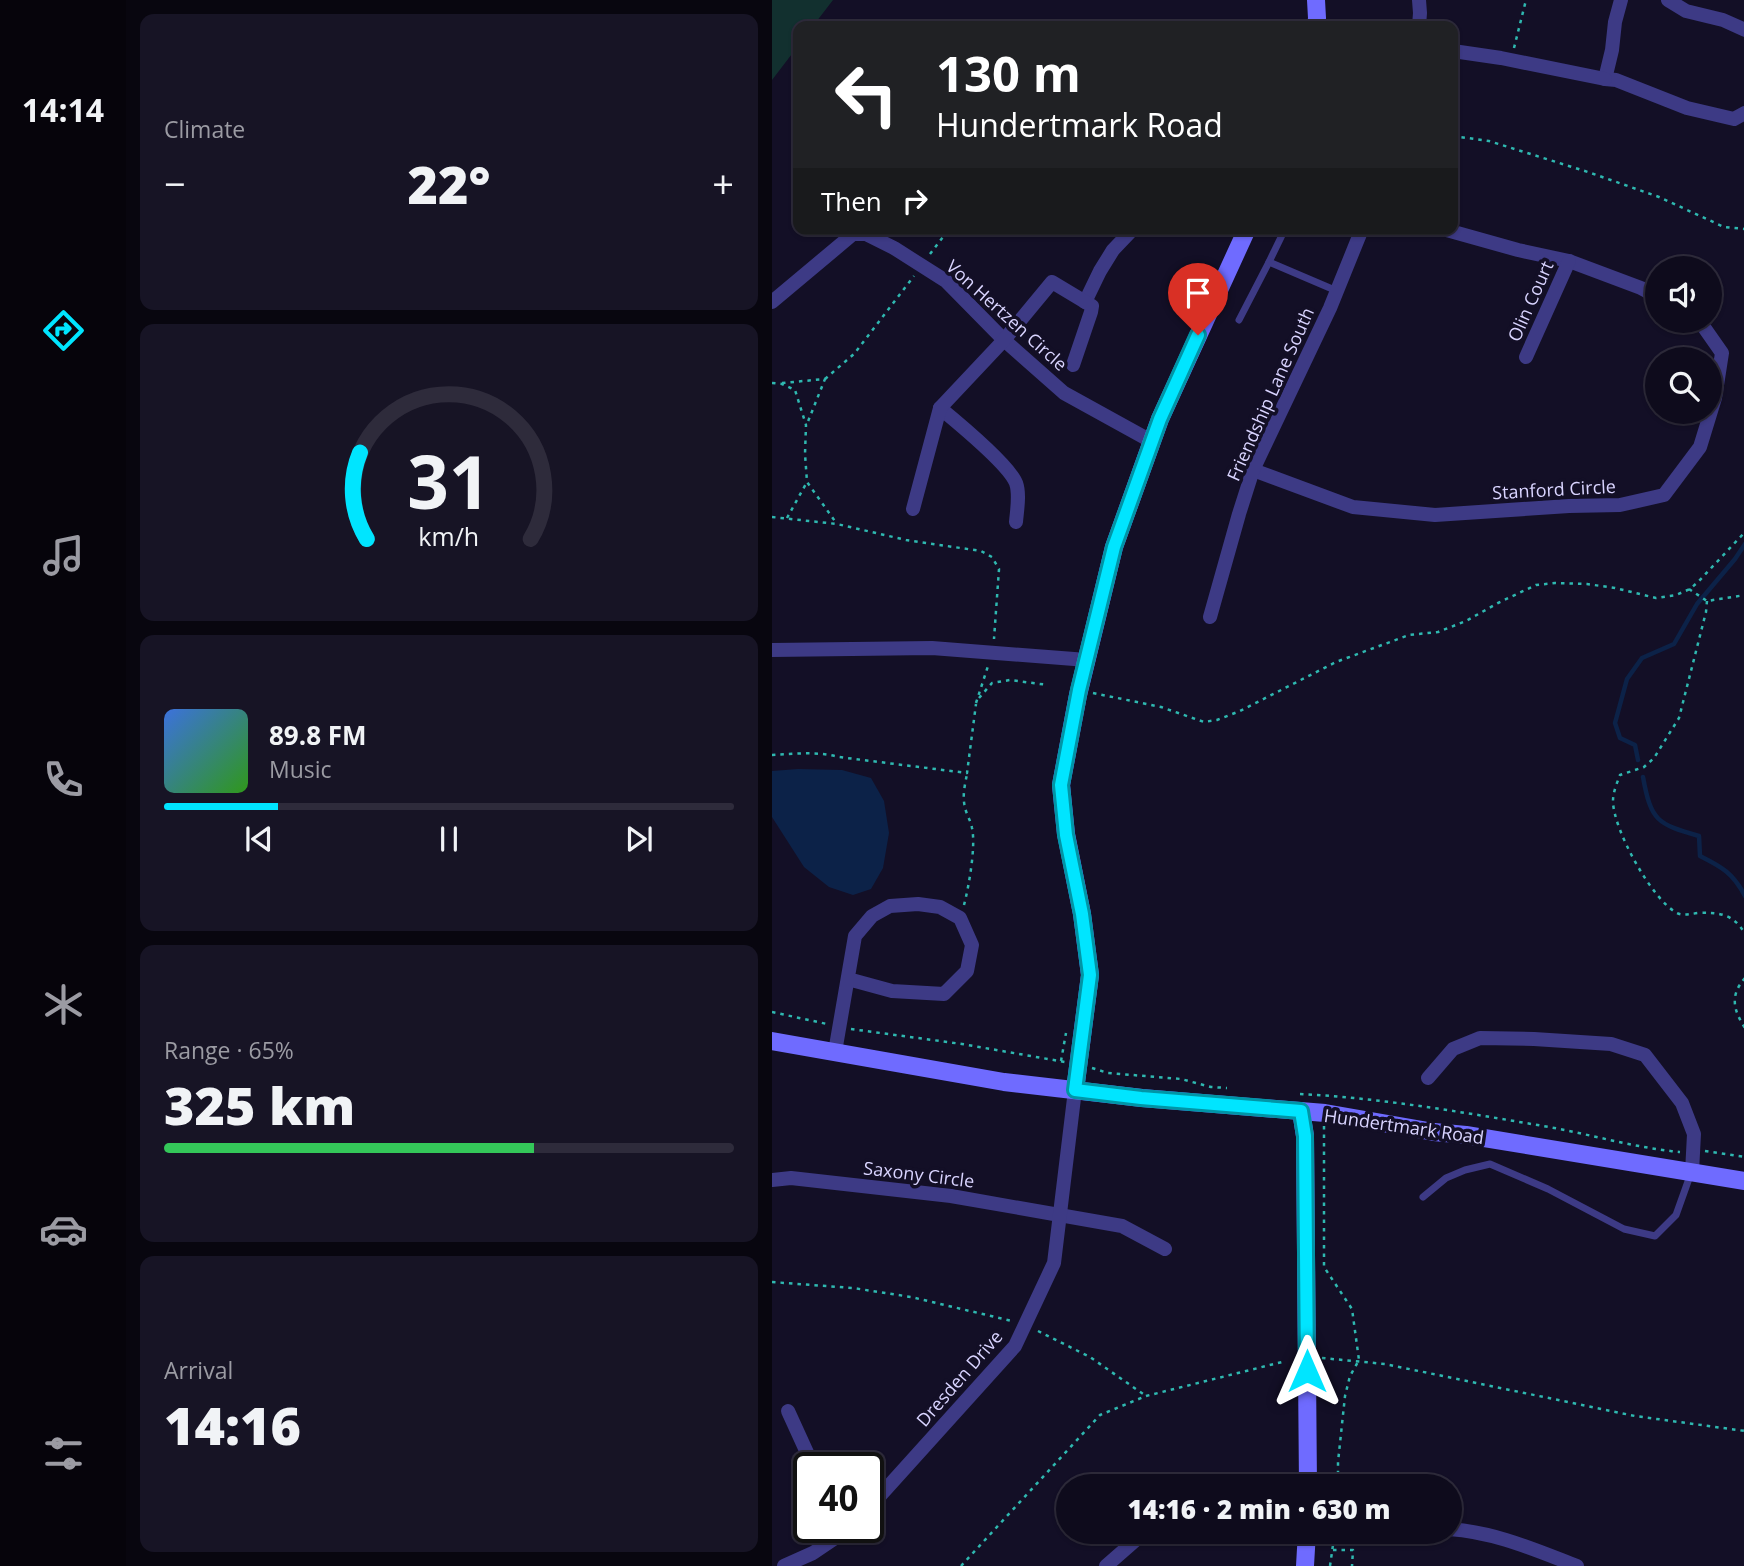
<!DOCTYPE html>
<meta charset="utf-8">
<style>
:root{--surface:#0e0b1c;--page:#171425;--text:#f1f3f6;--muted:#9b9ba3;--line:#2e2b3b;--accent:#00e5ff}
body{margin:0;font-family:"Open Sans",sans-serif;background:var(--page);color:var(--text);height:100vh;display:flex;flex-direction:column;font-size:26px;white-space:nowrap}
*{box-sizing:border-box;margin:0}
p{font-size:23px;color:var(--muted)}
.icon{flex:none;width:38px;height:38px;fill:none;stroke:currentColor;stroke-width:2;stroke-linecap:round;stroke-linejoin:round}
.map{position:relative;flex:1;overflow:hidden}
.panel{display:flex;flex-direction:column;gap:14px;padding:14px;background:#08060f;width:646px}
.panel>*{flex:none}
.hud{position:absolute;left:21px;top:21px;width:665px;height:214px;border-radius:14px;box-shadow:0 2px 5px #0004,0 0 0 2px var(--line);background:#202124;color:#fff;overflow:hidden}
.tools{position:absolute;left:873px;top:256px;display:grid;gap:14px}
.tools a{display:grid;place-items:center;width:77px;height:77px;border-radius:50%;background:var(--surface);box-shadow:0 2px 5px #0004,0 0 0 2px var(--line);font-size:35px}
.speed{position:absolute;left:21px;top:1452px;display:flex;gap:14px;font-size:35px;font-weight:700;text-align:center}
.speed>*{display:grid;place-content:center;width:91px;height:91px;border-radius:50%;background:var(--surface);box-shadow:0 2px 5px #0004,0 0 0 2px var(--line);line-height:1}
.speed .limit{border:4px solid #111;border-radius:10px;background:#fff;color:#111}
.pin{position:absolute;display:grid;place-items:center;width:60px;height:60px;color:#fff;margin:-72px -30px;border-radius:50% 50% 50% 0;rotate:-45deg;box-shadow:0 0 7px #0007}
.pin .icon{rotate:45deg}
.me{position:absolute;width:77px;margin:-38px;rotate:0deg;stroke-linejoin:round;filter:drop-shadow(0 0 5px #0008)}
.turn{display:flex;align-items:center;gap:24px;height:147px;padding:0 28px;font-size:32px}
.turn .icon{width:91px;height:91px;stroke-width:2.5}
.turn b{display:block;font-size:49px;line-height:60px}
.then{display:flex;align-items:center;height:66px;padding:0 28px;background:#0003;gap:14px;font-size:26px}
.big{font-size:52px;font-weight:800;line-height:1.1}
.panel .tile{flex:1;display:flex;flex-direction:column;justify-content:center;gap:10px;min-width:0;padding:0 24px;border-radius:14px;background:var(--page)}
.panel .dial{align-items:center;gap:0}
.dial svg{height:182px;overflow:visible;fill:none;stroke:var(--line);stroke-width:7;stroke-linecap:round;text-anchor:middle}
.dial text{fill:var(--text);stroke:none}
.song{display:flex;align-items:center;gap:21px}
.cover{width:84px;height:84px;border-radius:10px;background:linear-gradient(135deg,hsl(220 70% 55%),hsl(110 70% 35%))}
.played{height:7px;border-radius:4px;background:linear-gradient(90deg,var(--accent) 20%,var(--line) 20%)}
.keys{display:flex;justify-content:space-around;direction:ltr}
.heat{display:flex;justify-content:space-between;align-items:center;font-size:38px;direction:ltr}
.charge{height:10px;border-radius:5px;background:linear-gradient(90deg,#34c759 65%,var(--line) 0)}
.trip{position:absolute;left:284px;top:1474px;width:406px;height:70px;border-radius:35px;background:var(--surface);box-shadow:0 2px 5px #0004,0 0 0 2px var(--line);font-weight:800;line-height:70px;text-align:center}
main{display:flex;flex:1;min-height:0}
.menu{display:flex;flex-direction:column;width:126px;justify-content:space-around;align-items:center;background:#06040b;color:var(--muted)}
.menu .icon{width:49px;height:49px}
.menu .on{color:var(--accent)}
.menu b{font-size:32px;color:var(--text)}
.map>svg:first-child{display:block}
</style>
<main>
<nav class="menu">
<b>14:14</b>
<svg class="icon on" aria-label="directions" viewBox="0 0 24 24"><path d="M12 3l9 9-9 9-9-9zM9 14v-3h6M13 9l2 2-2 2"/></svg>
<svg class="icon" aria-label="music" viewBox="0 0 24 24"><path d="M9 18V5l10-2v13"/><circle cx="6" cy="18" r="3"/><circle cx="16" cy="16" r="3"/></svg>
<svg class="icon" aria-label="phone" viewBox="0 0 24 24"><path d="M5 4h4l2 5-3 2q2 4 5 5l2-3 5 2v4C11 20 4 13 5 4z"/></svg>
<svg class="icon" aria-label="climate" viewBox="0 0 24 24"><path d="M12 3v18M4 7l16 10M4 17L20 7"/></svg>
<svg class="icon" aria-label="car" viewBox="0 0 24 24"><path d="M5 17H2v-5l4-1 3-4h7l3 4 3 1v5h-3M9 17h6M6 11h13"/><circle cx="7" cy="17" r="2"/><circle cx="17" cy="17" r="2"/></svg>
<svg class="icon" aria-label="filters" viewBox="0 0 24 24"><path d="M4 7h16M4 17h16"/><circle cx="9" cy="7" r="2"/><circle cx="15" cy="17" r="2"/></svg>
</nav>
<section class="panel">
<div class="tile"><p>Climate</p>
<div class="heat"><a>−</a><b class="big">22°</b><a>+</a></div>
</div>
<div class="tile dial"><svg viewBox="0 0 100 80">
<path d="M14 69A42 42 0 1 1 86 69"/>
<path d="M14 69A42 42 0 0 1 11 31" stroke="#00e5ff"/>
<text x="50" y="56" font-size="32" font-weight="700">31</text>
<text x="50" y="72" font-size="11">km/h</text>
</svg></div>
<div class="tile">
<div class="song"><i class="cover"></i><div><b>89.8 FM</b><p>Music</p></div></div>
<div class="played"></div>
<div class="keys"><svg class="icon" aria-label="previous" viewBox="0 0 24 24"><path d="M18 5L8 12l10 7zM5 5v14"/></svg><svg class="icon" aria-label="pause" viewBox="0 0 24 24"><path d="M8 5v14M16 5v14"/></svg><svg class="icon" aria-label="next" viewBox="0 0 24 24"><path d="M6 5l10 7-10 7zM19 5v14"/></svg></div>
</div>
<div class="tile"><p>Range · 65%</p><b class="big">325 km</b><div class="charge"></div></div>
<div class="tile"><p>Arrival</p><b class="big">14:16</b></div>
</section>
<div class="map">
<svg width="973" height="1566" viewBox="0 0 973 1566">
<rect width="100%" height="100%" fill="#130f26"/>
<path fill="#12302f" d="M0,0H61L41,26H26V46L0,80Z"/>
<path fill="#0c2248" d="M26,769L70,770L99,778L112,801L117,833L111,868L99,889L81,895L57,887L32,867L0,817V771Z"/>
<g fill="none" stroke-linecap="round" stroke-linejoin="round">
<g stroke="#0c2248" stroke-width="4.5">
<path d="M866,760L863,745L848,738L843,723L855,679L870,658L902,644L925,604L963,559L973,544"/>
<path d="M871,777C879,821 885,824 927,836L928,856C950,867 961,873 973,896"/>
</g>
<g stroke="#2fb8b0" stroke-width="2.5" stroke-dasharray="3.5 5" stroke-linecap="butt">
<path d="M742,48L754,0"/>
<path d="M681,136L717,141L816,172L887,197L952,227L973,229"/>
<path d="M158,254L177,229"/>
<path d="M53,379L82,354L142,276"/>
<path d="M0,383L10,384L23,390L34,425L33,454L35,482L65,524"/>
<path d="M10,383L53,379L35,424"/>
<path d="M0,517L65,524L134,540L209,551L220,557L227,569L222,639"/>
<path d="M15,518L35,482"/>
<path d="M917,589L935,601L973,595"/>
<path d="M935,601L934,612L907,718L882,758L872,767L848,775C845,783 841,792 841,801C841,829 880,900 905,913C911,916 918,914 926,913C947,912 962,914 973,934"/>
<path d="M321,693L389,707L432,722L445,720L468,711L564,662L637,635L666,632L694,621L726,603L764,585L783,583L815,584L843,588L884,598L904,595L918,589L927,581L973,532"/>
<path d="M207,698L220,683L238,680L276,685"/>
<path d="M204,703L216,666"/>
<path d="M0,755C22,754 46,751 67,757L195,773L204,704"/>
<path d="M192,905C197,886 204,846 200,828C199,821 194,814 193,807C190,797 193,784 195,774"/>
<path d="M973,978C957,996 962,1011 973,1028"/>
<path d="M0,1012L55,1024"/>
<path d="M79,1029L190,1044L293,1062"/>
<path d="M289,1061L294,1033"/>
<path d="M320,1068L336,1073L409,1079L439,1087L455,1088"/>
<path d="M528,1094C611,1098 695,1113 777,1127C821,1135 864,1148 908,1152"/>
<path d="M552,1126V1267L580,1309L587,1360L578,1376L573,1396L566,1462V1486"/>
<path d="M933,1151L973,1157"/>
<path d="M0,1282L81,1288L139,1297L240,1321"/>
<path d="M266,1331L318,1357L374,1396"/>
<path d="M550,1358L613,1364L863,1416L973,1431"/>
<path d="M561,1550H581L580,1566"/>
<path d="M189,1566L328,1415L374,1396L514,1361"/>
<path d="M558,1566L563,1531"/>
</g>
<g stroke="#3d3a85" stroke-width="7">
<path d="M497,262L513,229"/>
<path d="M467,320L497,262L565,291"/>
<path d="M651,1197L674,1178L693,1170L718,1164L776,1189L852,1229L883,1236L904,1215L919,1173"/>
</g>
<g stroke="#3d3a85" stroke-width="14">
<path d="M647,0L648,13L647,26"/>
<path d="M849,0L843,22L840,50L833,79L844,80L915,108L962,119L973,113"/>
<path d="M896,0L914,11L951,20L973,30"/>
<path d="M681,51L729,58L833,79"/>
<path d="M671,229L746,250L797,261L869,288L886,297"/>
<path d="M0,302L81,234H94L122,248L174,281L232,340L292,393L379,441"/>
<path d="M313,302L328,271L341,250L361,229"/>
<path d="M754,357L797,261"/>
<path d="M168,408C185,422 237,465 244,483C248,494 245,510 244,522"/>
<path d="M481,470L581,507L663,515L797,506L848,505L892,495L928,447L943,398L950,353L929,323L925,320"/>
<path d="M141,509L168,408L232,340L280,282L320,306L319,312L301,365"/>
<path d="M438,617L467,514L481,470L558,308L590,229"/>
<path d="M0,650L160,648L315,660"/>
<path d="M63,1052L83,936L100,916L118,906L146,904L168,907L188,918L200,945L195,971L172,994L120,991L76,979"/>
<path d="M656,1078L681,1049L708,1038L762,1039L839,1044L873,1055L910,1103L922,1134L920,1172"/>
<path d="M0,1180L19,1178L179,1196L350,1226L393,1249"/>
<path d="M16,1411L42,1468"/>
<path d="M96,1509L243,1346L282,1263L303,1090"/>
<path d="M677,1529C723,1532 763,1550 805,1566"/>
<path d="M12,1566L41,1553L78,1528"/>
<path d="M334,1566L374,1531"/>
</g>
<g stroke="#6f6bff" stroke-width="18">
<path d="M544,26L545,18L544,0"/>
<path d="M0,1041L232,1082L370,1098L553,1113L662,1132L694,1135L973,1181"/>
<path d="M303,1090L318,975L310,914L294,834L289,785L306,695L342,547L388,419L475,229"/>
<path d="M529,1111L533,1136L536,1486"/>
<path d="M533,1566L535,1531"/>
</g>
</g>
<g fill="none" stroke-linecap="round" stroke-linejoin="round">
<defs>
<path id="route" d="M426,335L388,419L342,547L307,690L289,785L294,835L310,914L318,975L303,1090L369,1098L529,1111L533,1136L535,1371"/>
</defs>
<use href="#route" stroke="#0095a6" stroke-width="18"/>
<use href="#route" stroke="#00e5ff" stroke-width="12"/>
</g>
<g text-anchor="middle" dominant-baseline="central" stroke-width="7" stroke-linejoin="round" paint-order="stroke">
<g font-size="18" fill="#d9d4ff" stroke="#130f26">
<text transform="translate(758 301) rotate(-66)">Olin Court</text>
<text transform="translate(235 315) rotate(42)">Von Hertzen Circle</text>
<text transform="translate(498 394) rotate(-66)">Friendship Lane South</text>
<text transform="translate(782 489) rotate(-3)">Stanford Circle</text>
<text transform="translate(632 1126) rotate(8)">Hundertmark Road</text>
<text transform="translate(147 1174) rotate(7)">Saxony Circle</text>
<text transform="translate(187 1378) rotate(-49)">Dresden Drive</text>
</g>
</g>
</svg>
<div class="tools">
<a><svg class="icon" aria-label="sound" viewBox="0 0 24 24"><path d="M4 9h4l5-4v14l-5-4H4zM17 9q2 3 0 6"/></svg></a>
<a><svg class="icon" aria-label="search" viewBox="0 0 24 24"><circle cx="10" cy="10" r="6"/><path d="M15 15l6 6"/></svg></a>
</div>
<div class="speed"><div class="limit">40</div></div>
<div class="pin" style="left:426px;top:335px;background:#d93025"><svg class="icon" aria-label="arrive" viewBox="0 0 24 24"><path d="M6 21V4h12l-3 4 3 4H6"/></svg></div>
<svg class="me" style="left:535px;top:1371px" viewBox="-20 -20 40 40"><path d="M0-17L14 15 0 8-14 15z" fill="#00e5ff" stroke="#fff" stroke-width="4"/></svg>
<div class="trip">14:16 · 2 min · 630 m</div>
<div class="hud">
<div class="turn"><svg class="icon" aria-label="left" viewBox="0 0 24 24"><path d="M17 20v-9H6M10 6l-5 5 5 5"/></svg><div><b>130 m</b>Hundertmark Road</div></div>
<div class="then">Then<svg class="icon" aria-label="right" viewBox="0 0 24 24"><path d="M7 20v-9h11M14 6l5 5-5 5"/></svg></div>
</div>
</div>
</main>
